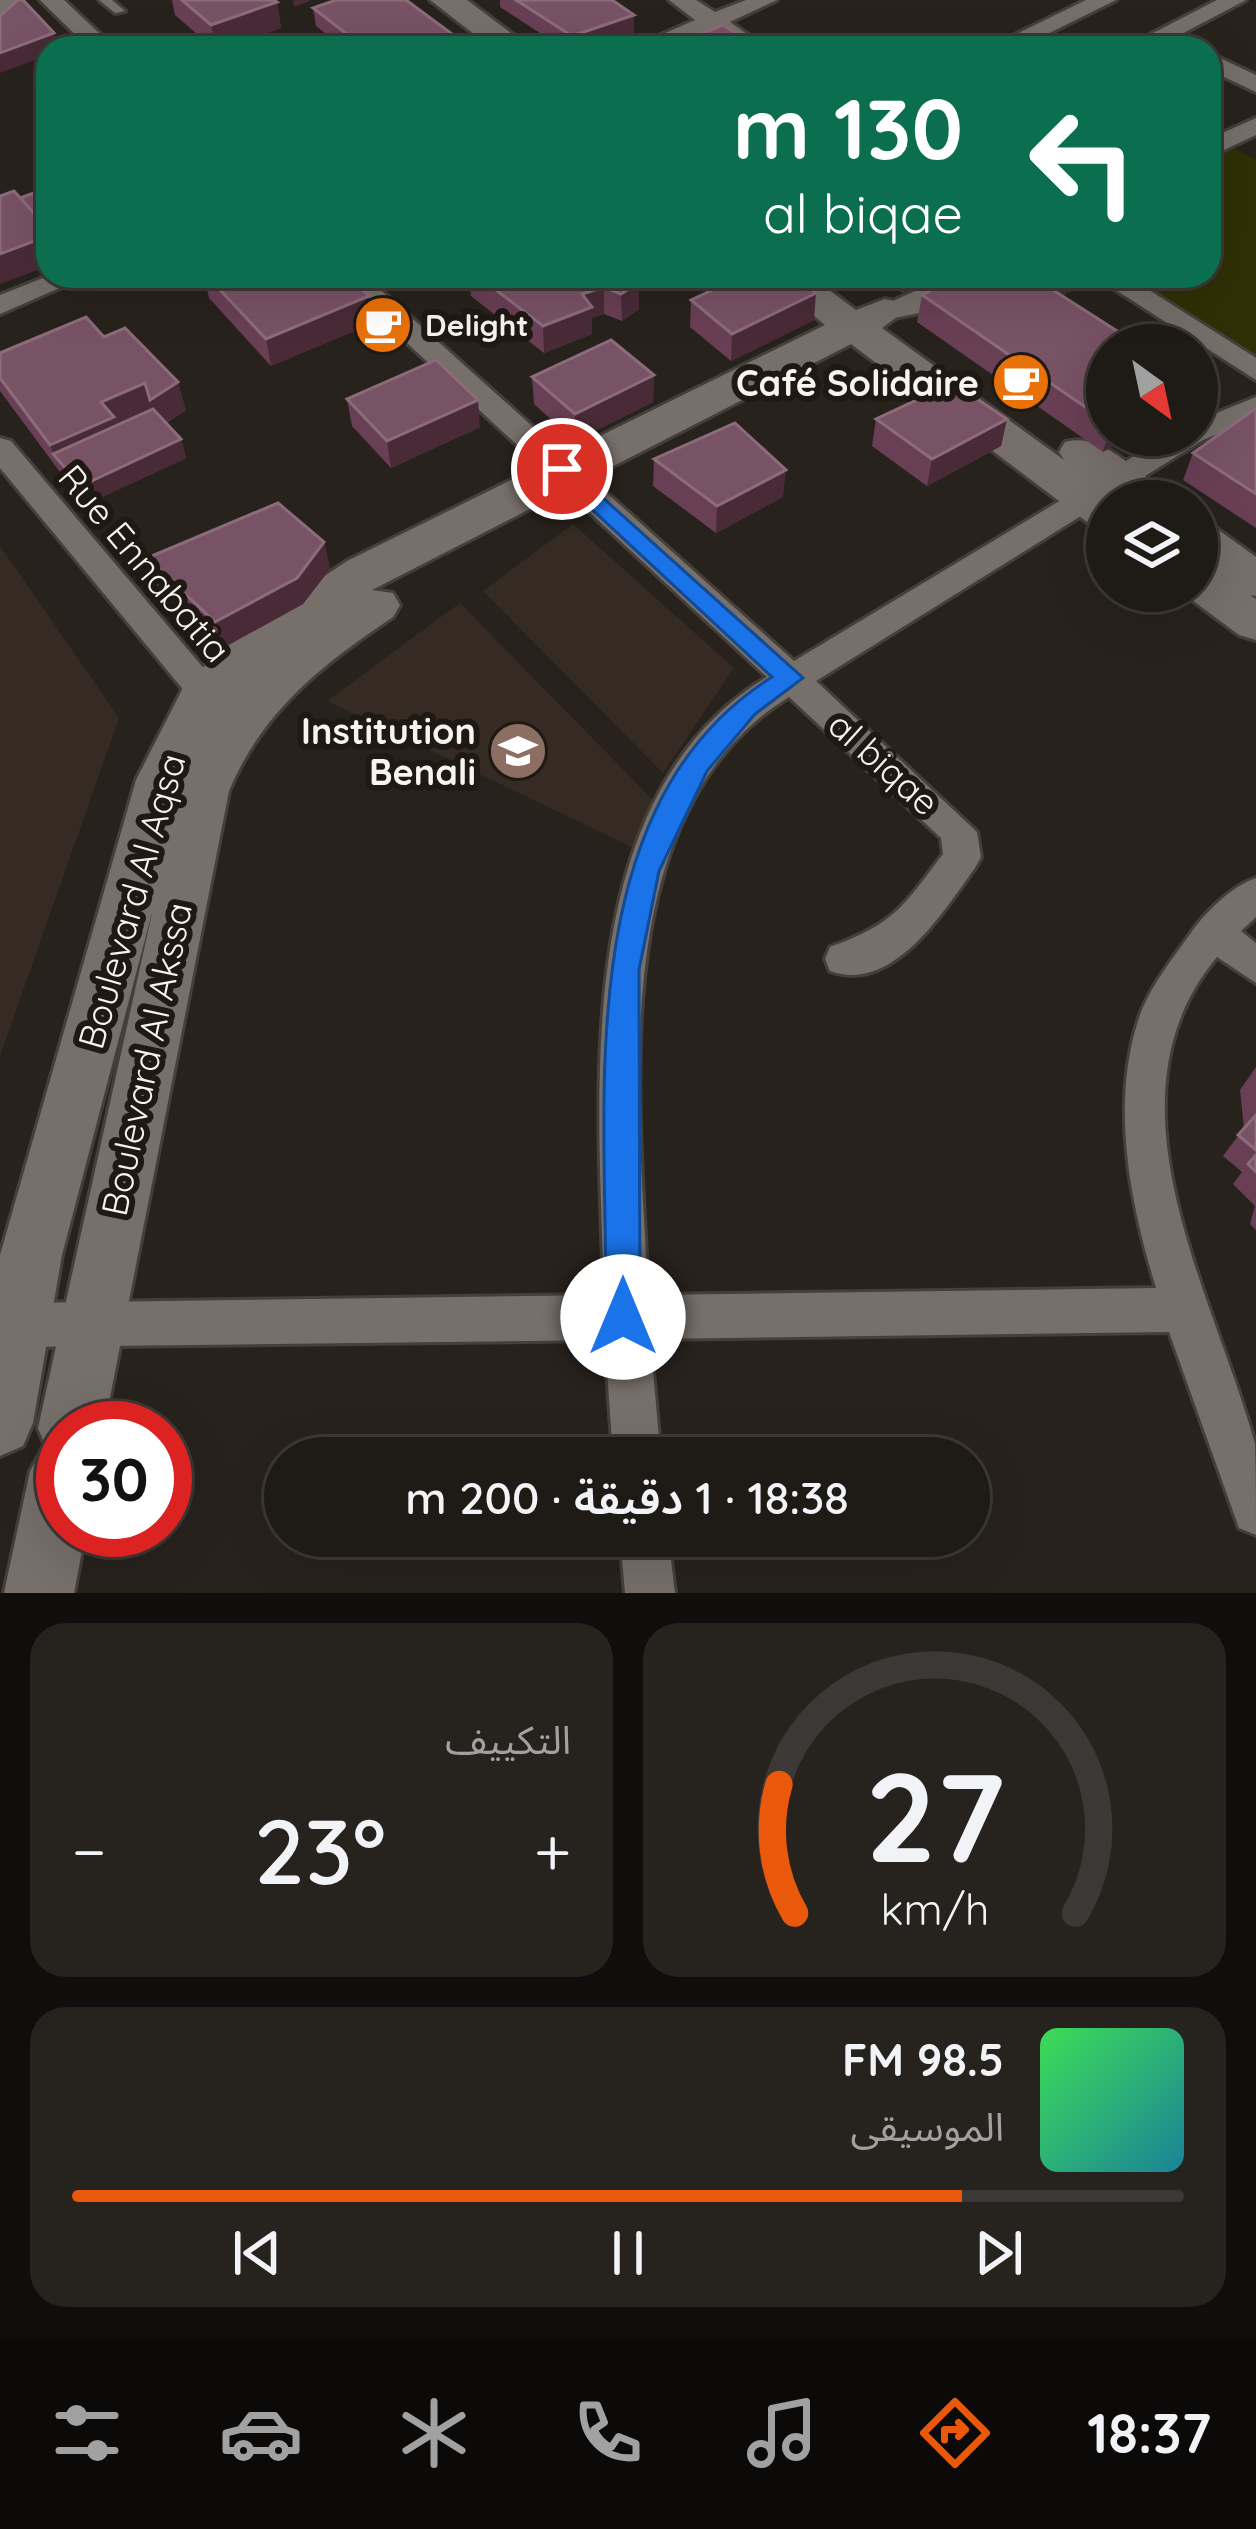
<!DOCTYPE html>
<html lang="ar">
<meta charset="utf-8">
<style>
:root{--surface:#1e1a16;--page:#26231f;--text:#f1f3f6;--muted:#a1a1a1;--line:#3c3835;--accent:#ea580c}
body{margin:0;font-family:Quicksand,"Noto Sans Arabic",sans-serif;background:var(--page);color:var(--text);direction:rtl;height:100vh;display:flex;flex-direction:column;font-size:45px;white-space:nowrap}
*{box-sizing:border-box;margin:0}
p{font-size:39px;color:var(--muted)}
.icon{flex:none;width:66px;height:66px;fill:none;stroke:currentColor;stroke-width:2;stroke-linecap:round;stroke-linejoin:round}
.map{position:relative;height:1593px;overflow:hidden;direction:ltr}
.sheet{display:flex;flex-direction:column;gap:30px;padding:30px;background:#100e0c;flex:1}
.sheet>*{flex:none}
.banner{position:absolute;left:36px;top:36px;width:1185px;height:252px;border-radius:36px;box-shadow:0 12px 48px #0002,0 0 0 3px var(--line);direction:rtl;background:#0b6e4f;color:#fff;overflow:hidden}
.needle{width:78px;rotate:147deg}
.tools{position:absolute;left:1086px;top:324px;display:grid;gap:24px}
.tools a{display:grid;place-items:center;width:132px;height:132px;border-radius:50%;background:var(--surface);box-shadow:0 12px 48px #0002,0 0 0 3px var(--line);font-size:60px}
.speed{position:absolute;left:36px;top:1401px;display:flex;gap:24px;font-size:60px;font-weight:700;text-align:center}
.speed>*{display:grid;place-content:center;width:156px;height:156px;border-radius:50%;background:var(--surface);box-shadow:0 12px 48px #0002,0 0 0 3px var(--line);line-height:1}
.speed .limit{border:18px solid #d22;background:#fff;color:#111}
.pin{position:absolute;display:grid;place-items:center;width:102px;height:102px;color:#fff;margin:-51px;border:6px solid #fff;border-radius:50%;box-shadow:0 3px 12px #0007}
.me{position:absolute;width:132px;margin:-66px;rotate:0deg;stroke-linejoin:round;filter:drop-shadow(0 0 9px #0008)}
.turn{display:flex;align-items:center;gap:42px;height:252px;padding:0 60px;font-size:54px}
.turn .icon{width:156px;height:156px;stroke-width:2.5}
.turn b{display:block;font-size:84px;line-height:102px}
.big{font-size:90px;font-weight:600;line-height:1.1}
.sheet .tile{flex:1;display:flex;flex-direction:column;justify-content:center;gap:18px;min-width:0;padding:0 42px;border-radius:36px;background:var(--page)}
.sheet .dial{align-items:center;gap:0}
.dial svg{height:312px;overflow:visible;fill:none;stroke:var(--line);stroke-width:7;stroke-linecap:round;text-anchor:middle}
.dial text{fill:var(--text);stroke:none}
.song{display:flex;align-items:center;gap:36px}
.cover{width:144px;height:144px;border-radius:18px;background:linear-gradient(135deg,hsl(130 70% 55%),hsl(190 70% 35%))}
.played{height:12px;border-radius:6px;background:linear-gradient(90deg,var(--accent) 80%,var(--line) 80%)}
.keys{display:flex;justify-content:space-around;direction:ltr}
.heat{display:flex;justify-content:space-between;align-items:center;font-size:66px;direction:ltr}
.sheet .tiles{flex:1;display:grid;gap:30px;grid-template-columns:1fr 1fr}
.tile:last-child{grid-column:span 2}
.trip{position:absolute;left:264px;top:1437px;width:726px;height:120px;border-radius:60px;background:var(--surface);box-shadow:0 12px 48px #0002,0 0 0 3px var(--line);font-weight:600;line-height:120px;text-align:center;direction:rtl}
.tabs{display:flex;height:192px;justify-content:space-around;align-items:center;background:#0c0a09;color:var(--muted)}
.tabs .icon{width:84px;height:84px}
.tabs .selected{color:var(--accent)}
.tabs b{font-size:54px;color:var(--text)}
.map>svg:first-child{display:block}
</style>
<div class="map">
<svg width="1256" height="1593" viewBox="0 0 1256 1593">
<rect width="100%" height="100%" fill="#28221d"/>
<g fill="#352b22">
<path d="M573,524L734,668L663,773L483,591Z"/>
<path d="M0,546L119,718L0,1056Z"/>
<path d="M460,603L653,800L632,847L327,701Z"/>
</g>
<path fill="#2f3005" d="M1234,148L1256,160V358L1130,276H1209V161Z"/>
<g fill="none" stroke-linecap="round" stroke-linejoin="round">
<defs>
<path id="lane" d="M99,0H112L125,11L115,13Z"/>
<g id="street">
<path d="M40,0H64L115,48H89Z"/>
<path d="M669,0H696L715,12L746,0H777L730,22L767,48H739L711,30L664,48H631L695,20Z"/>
<path d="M1086,0H1116L1019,48H988Z"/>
<path d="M1217,0H1246L1155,48H1124Z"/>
<path d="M1209,53L1256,75V92L1209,70Z"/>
<path d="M1256,118V135L1209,157V139Z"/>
<path d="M48,276H87L0,314V295Z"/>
<path d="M335,276H365L794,661L1169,435H1197V421L1256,397V418L1203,440L816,681L977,832L981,857L975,868C944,910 894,994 830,971L825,959L830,947C894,924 903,907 943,854L941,838L789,697C601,813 640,1106 648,1295L1156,1288C1131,1205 1111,1110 1137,1024C1148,988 1172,960 1193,930C1207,911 1232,886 1256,878V917L1241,931L1256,943V983L1217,957C1098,1099 1214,1294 1255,1444C1256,1471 1256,1507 1256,1535L1239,1528L1169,1332L650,1339L661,1458H613L605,1340L20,1347L4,1341V1309L20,1303L604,1295C599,1095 568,798 767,677Z"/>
<path d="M948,276H982L924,312L885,320L871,311Z"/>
<path d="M1094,276H1127L1256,358V380Z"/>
<path d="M0,438L11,441L234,704L239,713L234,722H210L0,468Z"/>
<path d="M620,1536H668L675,1593H625Z"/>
</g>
<g id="secondary">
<path d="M0,0H23L0,16Z"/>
<path d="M430,0H467L531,48H492Z"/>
<path d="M766,276H810L856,310L885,299L899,302L905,311L882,328L1064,460L1059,452L1065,442C1100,432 1135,470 1163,490L1169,501H1107V529L1091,525L851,344L372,590L393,593L400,605L393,617C323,664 263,710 229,791L104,1428H63V1530H86L74,1593H4L30,1471L45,1445L38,1428L153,909L62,1255L33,1423L23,1446L0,1456V1255L136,780L186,682L258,620L347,561L825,325Z"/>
<path d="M1197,521L1213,526L1256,557V596L1250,595L1256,599V640L1239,635L1180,591H1197V564L1205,566L1197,560Z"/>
</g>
</defs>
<use href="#lane" stroke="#443f3b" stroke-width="6"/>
<use href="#street" stroke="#443f3b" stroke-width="6"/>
<use href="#secondary" stroke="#443f3b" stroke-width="6"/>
<use href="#lane" fill="#766f6a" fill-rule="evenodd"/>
<use href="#street" fill="#766f6a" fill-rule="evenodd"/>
<use href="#secondary" fill="#766f6a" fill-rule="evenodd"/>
</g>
<g fill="#693f55">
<path d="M172,0H274L277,2L281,28L226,48H213L175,15Z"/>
<path d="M500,0H612L634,33L590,48H563L500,7Z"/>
<path d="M313,8L471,48H344L316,26Z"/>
<path d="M204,276H349L373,323L271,366L209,298Z"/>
<path d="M469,276H631L639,309L622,321L604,314L592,318V334L544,353L471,296Z"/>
<path d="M878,276H935L903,293Z"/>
<path d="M1080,286L1062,296L1107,345V435H1131L1103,452L917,322L922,295Z"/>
<path d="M691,300L814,320L731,361L690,327Z"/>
<path d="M104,337L186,410L166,423L181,439L186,458L87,504L60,472L0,391V353Z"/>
<path d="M654,375L653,402L575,441L534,404L532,377Z"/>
<path d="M347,399L480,427L391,468L352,426Z"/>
<path d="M1256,410V528L1183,480L1193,453Z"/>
<path d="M876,419H1007L1001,446L927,486L872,446Z"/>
<path d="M654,459L783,497L716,533L653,486Z"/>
<path d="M324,542L330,569L303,604L223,648L155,585L147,558Z"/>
<path d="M1256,1067V1230L1250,1224L1255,1206L1233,1184L1242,1172L1223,1156L1244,1128L1240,1090Z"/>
</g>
<g fill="#482b37">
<path d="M293,0H312L294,7Z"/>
<path d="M277,2L281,28L226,48H216L211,25Z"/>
<path d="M634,15V33L590,48H572V36Z"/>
<path d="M54,33L59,48H48V55L0,73V53Z"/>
<path d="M48,236V266L0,284V254Z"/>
<path d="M905,276H935L903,293Z"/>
<path d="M1069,276H1083L1080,286L1035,310L1039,292Z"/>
<path d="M639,282V309L622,321L621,294Z"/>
<path d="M604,287V314L592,318V334L544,353L543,326L582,294Z"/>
<path d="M816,293L814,320L731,361L732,334Z"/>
<path d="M369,296L373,323L271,366L266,339Z"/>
<path d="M654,375L653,402L575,441V414Z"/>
<path d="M178,382L186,410L158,427L150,400Z"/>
<path d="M145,383L153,410L53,454L60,472L50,445L101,402Z"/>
<path d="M478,400L480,427L391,468L387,441Z"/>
<path d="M1007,419L1001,446L927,486L932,459Z"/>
<path d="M1108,435H1131L1103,452Z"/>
<path d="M181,439L186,458L87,504L81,486Z"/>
<path d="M786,470L783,497L716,533L717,506Z"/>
<path d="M324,542L330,569L303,604L223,648L215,622Z"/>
</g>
<g fill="#785265" stroke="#8c6b7b" stroke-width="3">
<path d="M18,0H23L54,33L0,53V16Z"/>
<path d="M182,0H274L277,2L211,25Z"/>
<path d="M336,0H406L471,48H365L313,8Z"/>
<path d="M516,0H612L634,15L572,36Z"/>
<path d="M723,25L759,48H666Z"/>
<path d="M48,188V229L20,198Z"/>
<path d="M14,191L48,229V236L0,254V196Z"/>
<path d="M207,276H349L369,296L266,339Z"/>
<path d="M478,276H631L639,282L621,294L604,287L582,294L592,307L543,326Z"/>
<path d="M742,276H794L816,293L732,334L691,300Z"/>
<path d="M959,276H1031L1139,345H1107V422L922,295Z"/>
<path d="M1031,276H1069L1048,287Z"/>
<path d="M86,317L104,337L125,328L178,382L150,400L145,383L101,402L114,417L50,445L0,378V353Z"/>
<path d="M611,340L654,375L575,414L532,377Z"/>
<path d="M436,360L478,400L387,441L347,399Z"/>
<path d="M953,383L1007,419L932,459L876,419Z"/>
<path d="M153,409L181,439L81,486L53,454Z"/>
<path d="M1255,409L1256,410V494L1193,453Z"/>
<path d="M735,423L786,470L717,506L654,459Z"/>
<path d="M278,503L324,542L297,578L215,622L147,558Z"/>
<path d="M1256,1115V1150L1238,1135Z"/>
<path d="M1256,1155V1172L1248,1164Z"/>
</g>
<path fill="#1a73e8" stroke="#114b97" stroke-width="3" d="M562,461L803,678L755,714L707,771L659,871L639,970L640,1317L635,1329L623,1334L611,1329L606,1317C608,1108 566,807 772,677L554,474V463Z"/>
<defs>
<symbol id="cafe-disc" viewBox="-11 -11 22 22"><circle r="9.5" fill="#e8710a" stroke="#1f1914"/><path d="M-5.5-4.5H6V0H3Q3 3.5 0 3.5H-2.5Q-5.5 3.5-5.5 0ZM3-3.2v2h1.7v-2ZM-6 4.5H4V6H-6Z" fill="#fff"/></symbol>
<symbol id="school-disc" viewBox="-11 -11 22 22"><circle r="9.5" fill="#8d6e63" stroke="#1f1914"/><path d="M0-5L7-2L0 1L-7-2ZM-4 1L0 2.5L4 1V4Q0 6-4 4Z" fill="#fff"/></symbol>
</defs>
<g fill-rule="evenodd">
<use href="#cafe-disc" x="350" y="292" width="66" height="66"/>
<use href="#cafe-disc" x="988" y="349" width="66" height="66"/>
<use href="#school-disc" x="485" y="718" width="66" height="66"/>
</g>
<g text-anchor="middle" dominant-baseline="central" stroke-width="12" stroke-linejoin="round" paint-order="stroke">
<g font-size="30" font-weight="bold" fill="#f7f3ef" stroke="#1f1914" text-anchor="start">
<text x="425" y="325">Delight</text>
</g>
<g font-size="36" font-weight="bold" fill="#f7f3ef" stroke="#1f1914" text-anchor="end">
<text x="979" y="382">Café Solidaire</text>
<text x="476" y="730">Institution<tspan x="476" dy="41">Benali</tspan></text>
</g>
<g font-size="36" fill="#f7f3ef" stroke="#1f1914">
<text transform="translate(145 563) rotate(50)">Rue Ennabatia</text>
<text transform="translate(884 763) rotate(42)">al biqae</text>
<text transform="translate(131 901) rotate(-74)">Boulevard Al Aqsa</text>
<text transform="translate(146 1059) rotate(-78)">Boulevard Al Akssa</text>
</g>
</g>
</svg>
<div class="tools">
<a><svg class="needle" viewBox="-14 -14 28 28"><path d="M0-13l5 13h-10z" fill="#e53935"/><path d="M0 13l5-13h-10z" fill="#a1a1a1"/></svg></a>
<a><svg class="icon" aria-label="layers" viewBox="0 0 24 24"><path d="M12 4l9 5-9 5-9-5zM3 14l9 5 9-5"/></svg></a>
</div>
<div class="speed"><div class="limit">30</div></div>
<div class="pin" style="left:562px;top:469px;background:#d93025"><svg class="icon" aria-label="arrive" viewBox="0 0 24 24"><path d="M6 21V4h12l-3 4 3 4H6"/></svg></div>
<svg class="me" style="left:623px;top:1317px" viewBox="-20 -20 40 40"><circle r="19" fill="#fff"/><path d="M0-13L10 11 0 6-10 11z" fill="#1a73e8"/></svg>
<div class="trip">18:38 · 1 دقيقة · 200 m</div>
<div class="banner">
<div class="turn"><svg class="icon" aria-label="left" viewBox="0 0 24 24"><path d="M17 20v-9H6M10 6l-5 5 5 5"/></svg><div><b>130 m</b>al biqae</div></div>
</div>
</div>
<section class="sheet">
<div class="tiles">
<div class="tile dial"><svg viewBox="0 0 100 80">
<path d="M14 69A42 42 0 1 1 86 69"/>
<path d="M14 69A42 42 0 0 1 10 36" stroke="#ea580c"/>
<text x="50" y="56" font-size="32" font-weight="700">27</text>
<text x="50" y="72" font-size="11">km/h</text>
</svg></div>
<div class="tile"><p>التكييف</p>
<div class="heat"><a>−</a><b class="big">23°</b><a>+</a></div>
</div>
<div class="tile">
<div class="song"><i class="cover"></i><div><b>98.5 FM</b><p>الموسيقى</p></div></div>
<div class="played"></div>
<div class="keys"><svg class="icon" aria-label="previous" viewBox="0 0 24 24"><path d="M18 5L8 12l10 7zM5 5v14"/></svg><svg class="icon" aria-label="pause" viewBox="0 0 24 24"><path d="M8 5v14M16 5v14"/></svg><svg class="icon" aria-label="next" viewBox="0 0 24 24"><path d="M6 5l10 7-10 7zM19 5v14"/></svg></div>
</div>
</div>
</section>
<nav class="tabs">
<b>18:37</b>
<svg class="icon selected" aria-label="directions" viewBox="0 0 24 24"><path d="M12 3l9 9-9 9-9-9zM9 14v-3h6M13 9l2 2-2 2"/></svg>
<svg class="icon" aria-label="music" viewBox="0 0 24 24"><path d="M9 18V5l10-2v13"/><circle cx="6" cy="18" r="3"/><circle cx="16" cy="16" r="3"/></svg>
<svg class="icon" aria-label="phone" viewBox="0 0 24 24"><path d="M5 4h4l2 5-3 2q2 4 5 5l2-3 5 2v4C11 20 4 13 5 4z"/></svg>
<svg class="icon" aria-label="climate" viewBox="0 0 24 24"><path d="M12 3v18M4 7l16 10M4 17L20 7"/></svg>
<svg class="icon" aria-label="car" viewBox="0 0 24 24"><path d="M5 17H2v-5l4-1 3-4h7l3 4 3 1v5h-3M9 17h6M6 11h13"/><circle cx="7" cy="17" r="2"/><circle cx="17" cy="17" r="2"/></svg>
<svg class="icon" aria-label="filters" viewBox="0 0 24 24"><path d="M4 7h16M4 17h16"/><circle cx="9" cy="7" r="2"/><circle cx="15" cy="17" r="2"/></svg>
</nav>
